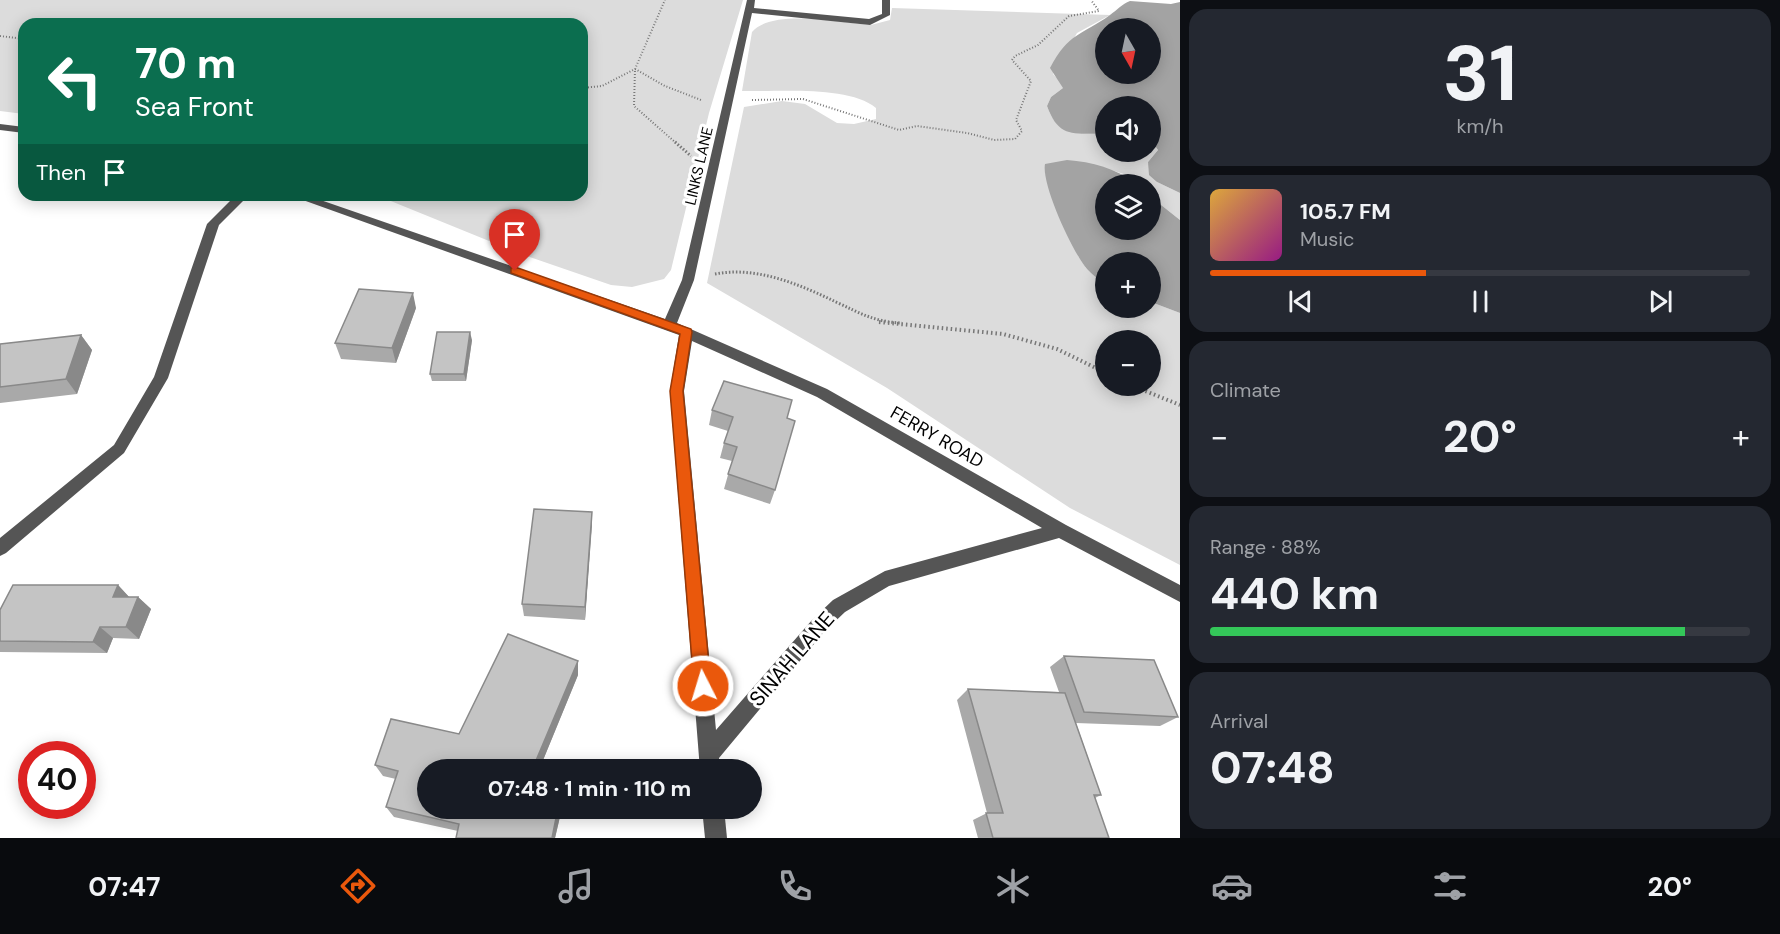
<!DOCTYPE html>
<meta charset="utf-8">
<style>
:root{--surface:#171b24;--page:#242831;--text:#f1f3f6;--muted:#9ea1a6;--line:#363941;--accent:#ea580c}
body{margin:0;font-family:"DM Sans",sans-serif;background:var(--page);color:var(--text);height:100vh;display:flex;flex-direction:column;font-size:22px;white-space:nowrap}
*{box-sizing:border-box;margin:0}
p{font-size:20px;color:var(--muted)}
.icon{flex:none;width:33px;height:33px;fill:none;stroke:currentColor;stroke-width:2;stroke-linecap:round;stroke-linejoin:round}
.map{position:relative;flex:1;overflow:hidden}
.sheet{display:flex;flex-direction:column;gap:9px;padding:9px;background:#0d0f14;width:600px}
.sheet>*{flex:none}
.top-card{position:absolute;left:18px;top:18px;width:570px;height:183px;border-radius:18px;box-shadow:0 3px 15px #0003;background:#0b6e4f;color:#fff;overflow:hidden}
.needle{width:39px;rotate:171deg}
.controls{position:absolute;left:1095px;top:18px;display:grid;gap:12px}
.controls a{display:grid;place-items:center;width:66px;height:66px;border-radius:50%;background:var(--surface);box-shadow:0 3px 15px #0003;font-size:30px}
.speed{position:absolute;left:18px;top:741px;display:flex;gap:12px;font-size:30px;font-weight:700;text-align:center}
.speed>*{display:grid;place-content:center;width:78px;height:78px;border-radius:50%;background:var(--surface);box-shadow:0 3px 15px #0003;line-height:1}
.speed .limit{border:9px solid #d22;background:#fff;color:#111}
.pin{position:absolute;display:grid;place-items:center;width:51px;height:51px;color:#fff;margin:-62px -26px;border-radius:50% 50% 50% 0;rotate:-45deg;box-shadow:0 0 6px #0007}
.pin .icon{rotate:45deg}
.me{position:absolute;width:66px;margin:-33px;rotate:355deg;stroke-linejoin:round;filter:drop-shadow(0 0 4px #0008)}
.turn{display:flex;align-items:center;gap:21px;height:126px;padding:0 18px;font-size:27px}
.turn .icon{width:78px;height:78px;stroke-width:2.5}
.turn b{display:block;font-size:42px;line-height:51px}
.then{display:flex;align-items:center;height:57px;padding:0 18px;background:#0003;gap:12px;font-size:22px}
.big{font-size:45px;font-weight:700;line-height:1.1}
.sheet .tile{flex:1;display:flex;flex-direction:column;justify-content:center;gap:9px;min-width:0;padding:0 21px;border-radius:18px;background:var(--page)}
.sheet .dial{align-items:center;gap:0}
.dial b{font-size:78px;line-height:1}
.song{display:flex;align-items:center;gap:18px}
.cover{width:72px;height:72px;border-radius:9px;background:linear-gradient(135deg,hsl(40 70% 55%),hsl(310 70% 35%))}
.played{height:6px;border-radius:3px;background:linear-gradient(90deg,var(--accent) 40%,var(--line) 40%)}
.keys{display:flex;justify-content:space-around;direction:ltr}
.heat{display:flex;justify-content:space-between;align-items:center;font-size:33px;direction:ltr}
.charge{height:9px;border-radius:4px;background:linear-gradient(90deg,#34c759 88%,var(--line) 0)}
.trip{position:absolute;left:417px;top:759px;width:345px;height:60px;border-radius:30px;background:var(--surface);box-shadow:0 3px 15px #0003;font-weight:700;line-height:60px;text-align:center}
.tab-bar{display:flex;height:96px;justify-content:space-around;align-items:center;background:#090b0e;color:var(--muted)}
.tab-bar .icon{width:42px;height:42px}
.tab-bar .current{color:var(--accent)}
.tab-bar b{font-size:27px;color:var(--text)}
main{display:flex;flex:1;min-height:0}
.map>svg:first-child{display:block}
</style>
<main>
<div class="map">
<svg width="1180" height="838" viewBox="0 0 1180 838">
<rect width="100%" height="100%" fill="#fff"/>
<g fill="#dcdcdc" fill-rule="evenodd">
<path d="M0,0H743L709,113L671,270L664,279L632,287L611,285L521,254L376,195H582V24H24V114L0,111Z"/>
<path d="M892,8L1110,15L1077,33L1053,74L1063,84V88L1051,97L1047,106C1058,137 1076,133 1105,134L1106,152H1150L1151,140L1158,150L1148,162L1157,182L1180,193V220L1151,197L1150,184H1136L1124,174L1111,170L1078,256L1086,268L1105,284L1106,308H1150L1151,302L1180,313V565L1070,508L887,388L707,283L744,107L782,101L805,104L837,123L854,124L876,119V108C849,85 777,92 742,91L752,32C772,8 842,23 871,25L890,20ZM1106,340H1150V386H1106Z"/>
</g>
<g fill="#a3a3a3" fill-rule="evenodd">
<path d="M1130,1L1171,4L1180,2V193L1157,182L1149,175L1148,162L1158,150L1151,140L1150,106H1106L1105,134C1074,133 1059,139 1047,106L1051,97L1063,88L1050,68C1069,32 1081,36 1110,15C1117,10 1122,4 1130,1ZM1106,28H1150V74H1106Z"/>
<path d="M1067,160C1092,162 1116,168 1136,184H1106V230H1150L1151,197L1180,220V313L1151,302L1150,262H1106L1105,284C1099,280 1092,274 1087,269C1073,253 1041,184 1045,164Z"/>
</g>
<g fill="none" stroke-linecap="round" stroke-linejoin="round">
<g stroke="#777" stroke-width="2" stroke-dasharray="1 2" stroke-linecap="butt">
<path d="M0,36L24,39"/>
<path d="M582,88L602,86L635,69L665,0"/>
<path d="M752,100L803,99L899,130L917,126L967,133L994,140L1015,139L1022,131L1016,120L1031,81L1012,60L1015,56L1038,45L1069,16L1099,11L1091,0"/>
<path d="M676,143L634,106L635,69L665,86L701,100"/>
</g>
<g stroke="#777" stroke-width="3" stroke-dasharray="1.5 2" stroke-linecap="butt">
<path d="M675,142L691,156"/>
<path d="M715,274C756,266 799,284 836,302C860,313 874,322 902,323"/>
</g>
<g stroke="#777" stroke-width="4" stroke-dasharray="1.5 3" stroke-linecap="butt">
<path d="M879,322L1003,334L1057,349L1106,373"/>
<path d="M1133,386L1180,405"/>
</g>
<g fill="#555" fill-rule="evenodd">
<path d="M747,0H755L754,8L869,19L882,14V0H890V15L870,25L752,13L694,280L677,323L827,389L1066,525L1180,585V602L1059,538L889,586L845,612L824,632L719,758L720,770H700L670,391L679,335L289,195H306L665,319L682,280ZM692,341L817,397L1042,528L885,571L833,600L812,620L716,730L684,391Z"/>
<path d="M0,124L24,127V133L0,130Z"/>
<path d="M236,195H249L219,225L168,378L124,453L6,553L0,556V538L114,445L154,377L207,224Z"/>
<path d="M702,808H724L727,838H705Z"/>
</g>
</g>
<g fill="#a9a9a9">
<path d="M416,308L396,363L341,359L335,343Z"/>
<path d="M81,335L92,350L77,394L0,403V344Z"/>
<path d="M472,340L466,381H432L430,374Z"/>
<path d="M712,410L787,418L775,490L770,504L724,489L732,461L720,458L724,443L728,431L709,425Z"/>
<path d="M592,512L585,620L524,616L522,604Z"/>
<path d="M118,585L129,597H138L151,609L139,639L113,638L107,653L0,652V610Z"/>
<path d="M1064,656L1178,717L1160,726L1076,723L1101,795L1095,798L1109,838H978L973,820L987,813L957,700L968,689L1059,692L1050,667Z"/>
<path d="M578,661V675L539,770H428V808H562L555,838L458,831L394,817L386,807L396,779L383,776L375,765L459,734Z"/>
</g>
<g fill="#898989">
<path d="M413,293L416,308L396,363L392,348Z"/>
<path d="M470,332L472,340L466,381L464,374Z"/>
<path d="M81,335L92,350L77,394L66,379Z"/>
<path d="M592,512V525L585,620V607Z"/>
<path d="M118,585L130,598L113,597Z"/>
<path d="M138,597L151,609L139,639L126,627Z"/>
<path d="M100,627L113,638L107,653L93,642Z"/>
<path d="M578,661V675L539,770H532Z"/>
<path d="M558,808H562L555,838H552Z"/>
</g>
<g fill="#c4c4c4" stroke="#898989" stroke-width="1.5">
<path d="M359,289L413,293L392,348L335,343Z"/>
<path d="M437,332H470L464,374H430Z"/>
<path d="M81,335L66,379L0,387V344Z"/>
<path d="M724,381L792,400L787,418L795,421L775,490L728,474L737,447L724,443L733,417L712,410Z"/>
<path d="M534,509L592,512L585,607L522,604Z"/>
<path d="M13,585H118L113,597H138L126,627H100L93,642L0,641V610Z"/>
<path d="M508,634L578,661L532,770H428V808H558L552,838H456L459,824L386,807L398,771L375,765L391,719L459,734Z"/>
<path d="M1064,656L1154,660L1178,717L1084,712Z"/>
<path d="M968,689L1065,693L1101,795H1094L1109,838H993L986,813H1003Z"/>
</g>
<path fill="#ea580c" stroke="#983908" stroke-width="1.5" d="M515,267L691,329L692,332L683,391L711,686L709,692L703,694L696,692L694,686L670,391L680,334L511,273V268Z"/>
<g text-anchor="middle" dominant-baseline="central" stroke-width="6" stroke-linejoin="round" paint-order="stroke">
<g font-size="15" fill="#000" stroke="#fff">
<text transform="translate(699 166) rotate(-77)">LINKS LANE</text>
</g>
<g font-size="18" fill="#000" stroke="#fff">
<text transform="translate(937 437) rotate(30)">FERRY ROAD</text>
</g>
<g font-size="21" fill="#000" stroke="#fff">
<text transform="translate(792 659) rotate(-49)">SINAH LANE</text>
</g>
</g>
</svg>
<div class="controls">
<a><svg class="needle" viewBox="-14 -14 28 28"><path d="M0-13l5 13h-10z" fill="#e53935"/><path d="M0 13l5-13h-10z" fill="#9ea1a6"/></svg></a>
<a><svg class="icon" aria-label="sound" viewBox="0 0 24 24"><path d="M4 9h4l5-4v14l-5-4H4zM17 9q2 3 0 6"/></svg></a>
<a><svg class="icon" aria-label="layers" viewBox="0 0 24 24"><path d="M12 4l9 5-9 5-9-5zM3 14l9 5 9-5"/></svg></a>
<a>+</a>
<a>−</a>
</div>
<div class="speed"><div class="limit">40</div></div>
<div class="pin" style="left:515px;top:271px;background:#d93025"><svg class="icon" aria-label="arrive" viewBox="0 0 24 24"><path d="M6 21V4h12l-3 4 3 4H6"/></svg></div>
<svg class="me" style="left:703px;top:686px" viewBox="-20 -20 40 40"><circle r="17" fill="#ea580c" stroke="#fff" stroke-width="3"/><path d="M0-11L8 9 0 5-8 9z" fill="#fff"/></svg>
<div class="trip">07:48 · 1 min · 110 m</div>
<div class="top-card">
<div class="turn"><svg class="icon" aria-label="left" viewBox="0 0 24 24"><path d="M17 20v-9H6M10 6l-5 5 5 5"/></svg><div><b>70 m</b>Sea Front</div></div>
<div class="then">Then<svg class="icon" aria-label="arrive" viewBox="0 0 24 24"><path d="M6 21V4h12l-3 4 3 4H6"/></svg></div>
</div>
</div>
<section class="sheet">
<div class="tile dial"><b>31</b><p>km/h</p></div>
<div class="tile">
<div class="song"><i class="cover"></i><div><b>105.7 FM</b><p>Music</p></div></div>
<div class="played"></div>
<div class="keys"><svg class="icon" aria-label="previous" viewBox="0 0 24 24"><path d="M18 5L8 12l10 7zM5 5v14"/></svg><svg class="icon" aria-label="pause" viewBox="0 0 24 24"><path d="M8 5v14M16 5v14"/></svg><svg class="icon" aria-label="next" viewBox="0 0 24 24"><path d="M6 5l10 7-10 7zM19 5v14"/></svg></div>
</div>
<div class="tile"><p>Climate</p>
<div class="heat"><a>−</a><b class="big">20°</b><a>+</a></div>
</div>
<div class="tile"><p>Range · 88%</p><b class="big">440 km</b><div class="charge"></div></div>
<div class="tile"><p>Arrival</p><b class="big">07:48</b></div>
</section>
</main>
<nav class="tab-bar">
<b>07:47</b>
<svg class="icon current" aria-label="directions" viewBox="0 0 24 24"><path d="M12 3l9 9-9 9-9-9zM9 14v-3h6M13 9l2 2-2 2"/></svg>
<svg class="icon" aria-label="music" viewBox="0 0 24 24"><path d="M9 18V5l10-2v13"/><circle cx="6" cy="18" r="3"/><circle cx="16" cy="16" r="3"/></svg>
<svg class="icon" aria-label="phone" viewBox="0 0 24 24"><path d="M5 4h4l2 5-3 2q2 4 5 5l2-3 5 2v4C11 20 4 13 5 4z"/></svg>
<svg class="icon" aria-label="climate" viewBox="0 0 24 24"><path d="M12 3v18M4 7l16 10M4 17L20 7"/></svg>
<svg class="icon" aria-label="car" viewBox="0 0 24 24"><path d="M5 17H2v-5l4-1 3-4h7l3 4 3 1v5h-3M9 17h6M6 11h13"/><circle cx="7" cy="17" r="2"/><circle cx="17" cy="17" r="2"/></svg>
<svg class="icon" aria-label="filters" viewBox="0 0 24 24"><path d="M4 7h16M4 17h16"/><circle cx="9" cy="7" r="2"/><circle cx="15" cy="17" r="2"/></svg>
<b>20°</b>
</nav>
